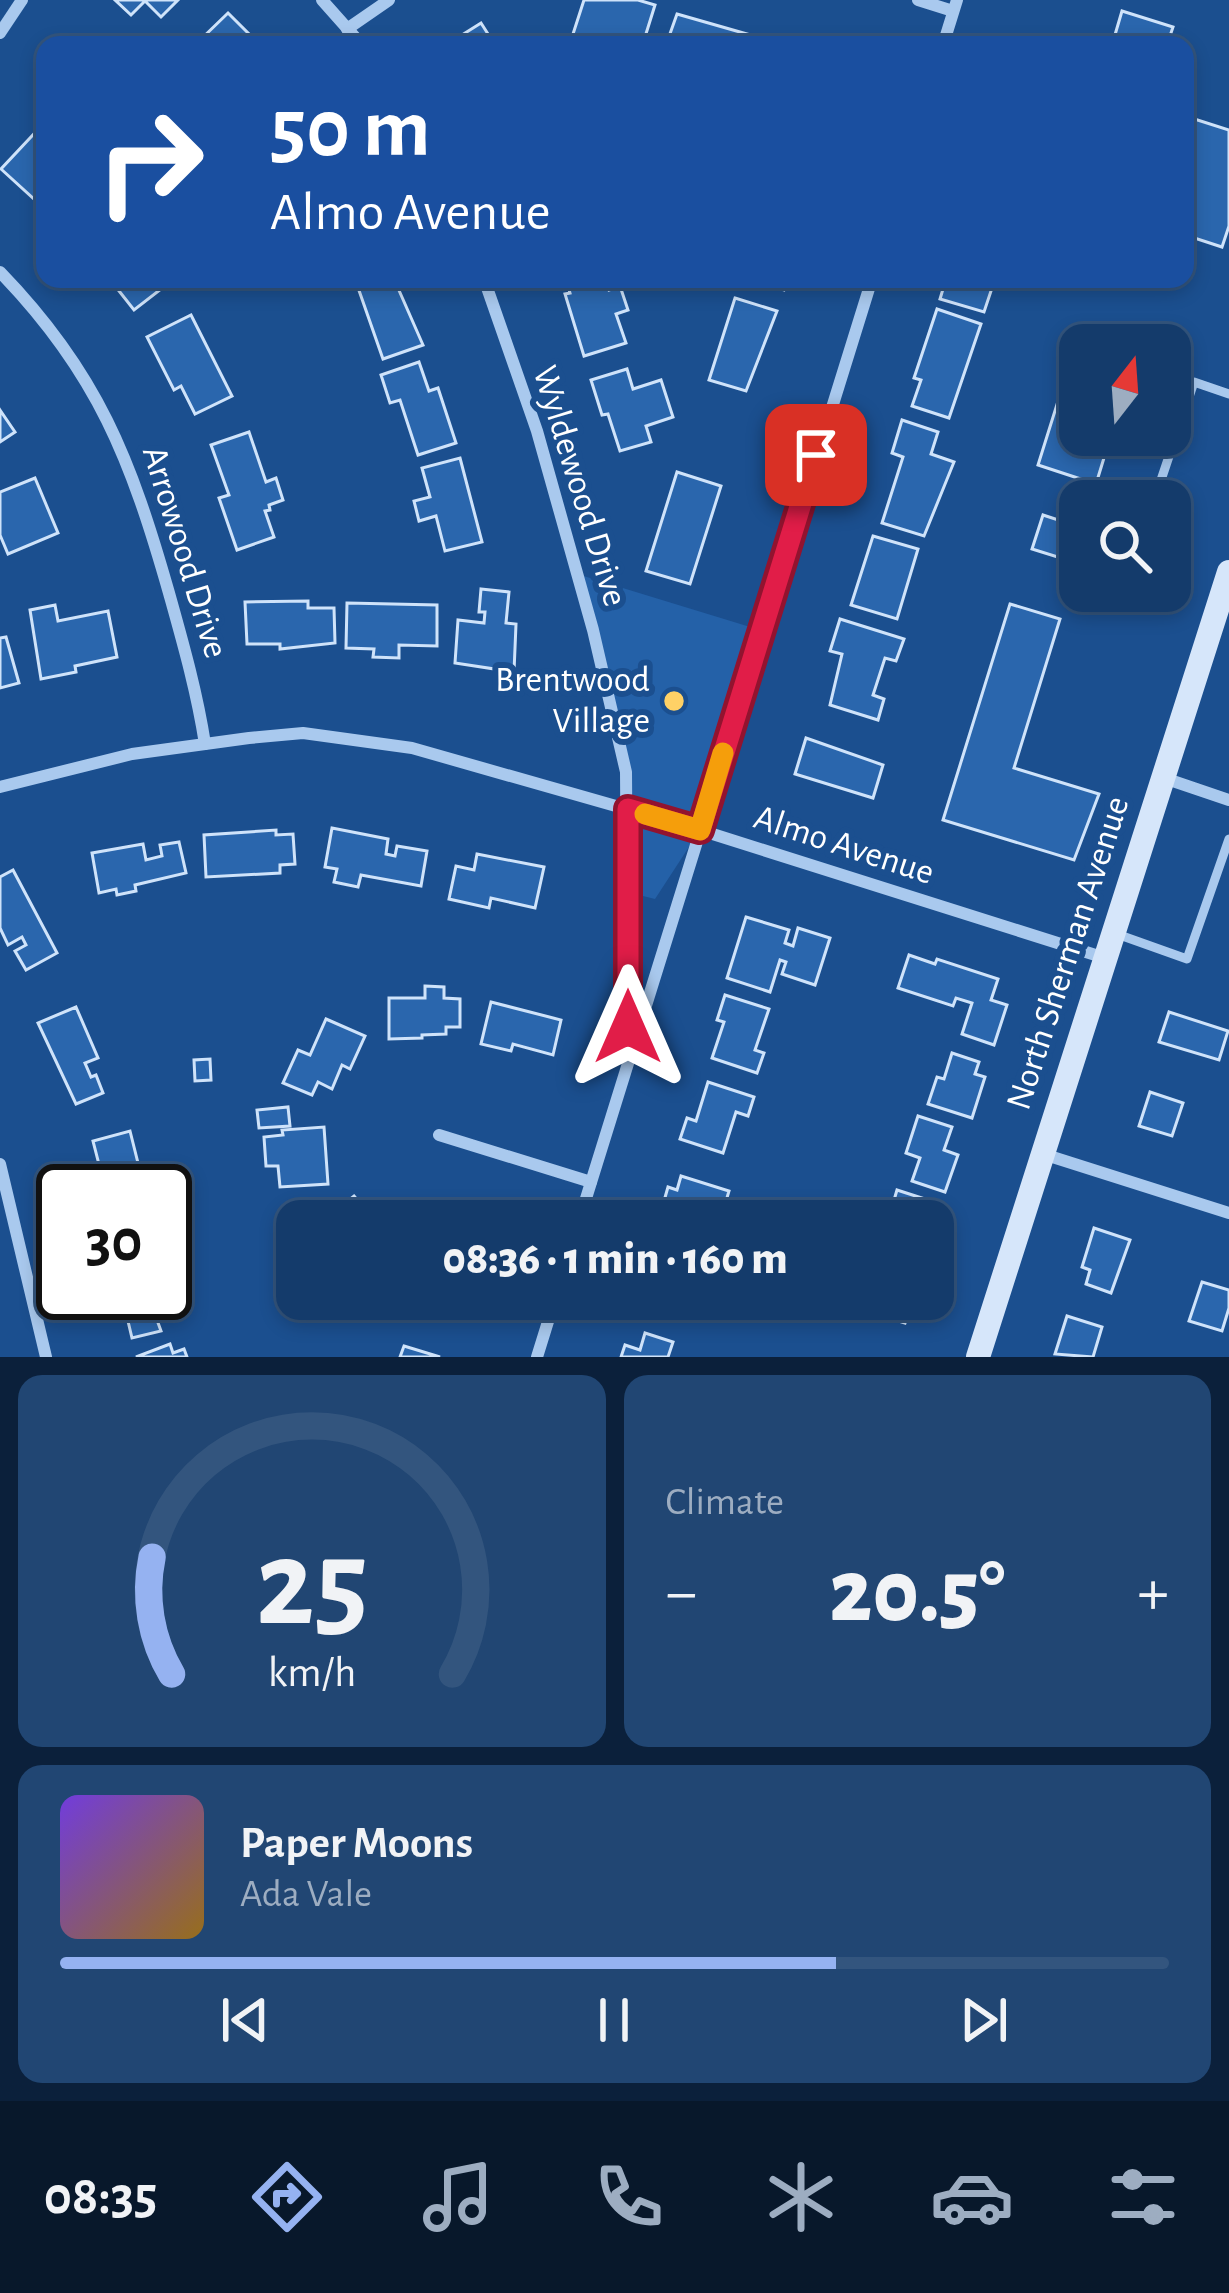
<!DOCTYPE html>
<meta charset="utf-8">
<style>
:root{--surface:#143b6b;--page:#214673;--text:#f1f3f6;--muted:#9dadc1;--line:#33557e;--accent:#95b2f1}
body{margin:0;font-family:"Alegreya Sans",sans-serif;background:var(--page);color:var(--text);height:100vh;display:flex;flex-direction:column;font-size:45px;white-space:nowrap}
*{box-sizing:border-box;margin:0}
p{font-size:39px;color:var(--muted)}
.icon{flex:none;width:66px;height:66px;fill:none;stroke:currentColor;stroke-width:2;stroke-linecap:round;stroke-linejoin:round}
.map{position:relative;height:1357px;overflow:hidden}
.sheet{display:flex;flex-direction:column;gap:18px;padding:18px;background:#0b203b;flex:1}
.sheet>*{flex:none}
.hud{position:absolute;left:36px;top:36px;width:1158px;height:252px;border-radius:24px;box-shadow:0 6px 18px #0003,0 0 0 3px var(--line);background:#1a4fa0;color:#fff;overflow:hidden}
.needle{width:78px;rotate:17deg}
.controls{position:absolute;left:1059px;top:324px;display:grid;gap:24px}
.controls a{display:grid;place-items:center;width:132px;height:132px;border-radius:24px;background:var(--surface);box-shadow:0 6px 18px #0003,0 0 0 3px var(--line);font-size:60px}
.speed{position:absolute;left:36px;top:1164px;display:flex;gap:24px;font-size:60px;font-weight:700;text-align:center}
.speed>*{display:grid;place-content:center;width:156px;height:156px;border-radius:50%;background:var(--surface);box-shadow:0 6px 18px #0003,0 0 0 3px var(--line);line-height:1}
.speed .limit{border:6px solid #111;border-radius:18px;background:#fff;color:#111}
.pin{position:absolute;display:grid;place-items:center;width:102px;height:102px;color:#fff;margin:-51px;border-radius:24px;box-shadow:0 6px 18px #0006}
.me{position:absolute;width:132px;margin:-66px;rotate:0deg;stroke-linejoin:round;filter:drop-shadow(0 0 9px #0008)}
.turn{display:flex;align-items:center;gap:42px;height:252px;padding:0 36px;font-size:54px}
.turn .icon{width:156px;height:156px;stroke-width:2.5}
.turn b{display:block;font-size:84px;line-height:102px}
.big{font-size:90px;font-weight:800;line-height:1.1}
.sheet .tile{flex:1;display:flex;flex-direction:column;justify-content:center;gap:18px;min-width:0;padding:0 42px;border-radius:24px;background:var(--page)}
.sheet .dial{align-items:center;gap:0}
.dial svg{height:312px;overflow:visible;fill:none;stroke:var(--line);stroke-width:7;stroke-linecap:round;text-anchor:middle}
.dial text{fill:var(--text);stroke:none}
.song{display:flex;align-items:center;gap:36px}
.cover{width:144px;height:144px;border-radius:18px;background:linear-gradient(135deg,hsl(260 70% 55%),hsl(40 70% 35%))}
.played{height:12px;border-radius:6px;background:linear-gradient(90deg,var(--accent) 70%,var(--line) 70%)}
.keys{display:flex;justify-content:space-around;direction:ltr}
.heat{display:flex;justify-content:space-between;align-items:center;font-size:66px;direction:ltr}
.sheet .tiles{flex:1;display:grid;gap:18px;grid-template-columns:1fr 1fr}
.tile:last-child{grid-column:span 2}
.trip{position:absolute;left:276px;top:1200px;width:678px;height:120px;border-radius:24px;background:var(--surface);box-shadow:0 6px 18px #0003,0 0 0 3px var(--line);font-weight:800;line-height:120px;text-align:center}
.tab-bar{display:flex;height:192px;justify-content:space-around;align-items:center;background:#08182b;color:var(--muted)}
.tab-bar .icon{width:84px;height:84px}
.tab-bar .on{color:var(--accent)}
.tab-bar b{font-size:54px;color:var(--text)}
.map>svg:first-child{display:block}
</style>
<div class="map">
<svg width="1229" height="1357" viewBox="0 0 1229 1357">
<rect width="100%" height="100%" fill="#1b4f8f"/>
<path fill="#2461a8" d="M577,574L760,630L700,830L655,899L643,896L629,809Z"/>
<g fill="#2a66ad" stroke="#cfe3fa" stroke-width="3">
<path d="M115,0H178L161,17L145,1L131,15Z"/>
<path d="M584,0H638L655,5L645,37L640,36L637,45H596L597,42L573,34Z"/>
<path d="M1122,11L1173,27L1167,45H1112Z"/>
<path d="M228,13L252,37L243,45H195Z"/>
<path d="M677,14L768,40L767,45H666Z"/>
<path d="M481,23L495,45H446Z"/>
<path d="M1185,116L1229,130V226L1222,247L1185,235Z"/>
<path d="M45,122V209L1,169Z"/>
<path d="M115,279H174L134,310L112,282Z"/>
<path d="M355,279H394L423,345L383,359Z"/>
<path d="M566,279H605L609,290L620,286L628,310L616,314L626,343L584,356L565,294L570,293Z"/>
<path d="M747,279H788L784,290Z"/>
<path d="M946,279H995L984,312L940,299Z"/>
<path d="M735,298L777,311L746,391L709,380Z"/>
<path d="M937,309L981,324L949,418L912,406L921,380L914,378Z"/>
<path d="M191,315L232,396L195,414L181,386L174,390L147,337Z"/>
<path d="M1075,347L1080,349V435H1111L1096,484L1038,465Z"/>
<path d="M419,362L429,391L438,388L456,443L418,455L400,400L390,403L381,375Z"/>
<path d="M627,369L633,389L661,380L673,417L646,426L651,442L620,451L608,414L602,415L591,380Z"/>
<path d="M0,410L15,432L0,442Z"/>
<path d="M902,420L938,432L931,454L954,462L924,536L882,523L903,457L892,453Z"/>
<path d="M249,432L266,482L276,478L283,500L269,505L270,510L265,511L274,537L237,550L219,498L229,495L211,445Z"/>
<path d="M460,458L482,542L445,551L436,516L419,521L414,501L430,497L422,468Z"/>
<path d="M677,472L721,486L690,584L646,571Z"/>
<path d="M35,478L58,533L8,554L0,535V492Z"/>
<path d="M1043,515L1080,527V564L1032,549Z"/>
<path d="M873,536L918,549L897,619L851,605Z"/>
<path d="M481,589L509,592L506,623L516,624L514,672L455,663L458,620L484,623L485,612H479Z"/>
<path d="M308,601V608H334L335,643L280,649V644H247L245,602Z"/>
<path d="M347,603L437,605V646L399,645V658L373,657L374,649L346,648Z"/>
<path d="M1010,604L1060,619L1014,768L1099,794L1074,860L943,820Z"/>
<path d="M55,605L58,621L108,611L117,657L75,666L76,672L41,679L30,610Z"/>
<path d="M840,619L904,639L896,661L885,658L873,695L884,699L878,720L830,705L842,654L830,651Z"/>
<path d="M6,637L19,683L0,688V638Z"/>
<path d="M806,738L883,765L873,798L795,774Z"/>
<path d="M332,828L388,839L386,854L395,856L397,846L427,851L421,886L361,875L358,887L334,882L337,869L325,867Z"/>
<path d="M276,830V835L293,834L295,864L280,865V873L206,877L204,835Z"/>
<path d="M179,842L186,873L135,885L136,891L117,895L116,889L99,893L92,853L143,844L146,860L162,856L160,845Z"/>
<path d="M477,854L544,867L535,908L491,898L489,908L449,899L456,866L474,870Z"/>
<path d="M13,870L57,953L26,970L15,951L26,945L22,937L8,945L0,928V877Z"/>
<path d="M746,917L789,930L785,943L793,946L798,928L830,938L815,985L782,974L786,962L780,960L770,992L727,978Z"/>
<path d="M909,955L935,964L937,959L998,979L991,1000L1007,1005L994,1045L962,1034L972,1003L956,998L953,1006L898,988Z"/>
<path d="M425,986L444,987V998L460,999V1027H446V1034L422,1035V1038L389,1039V998H425Z"/>
<path d="M725,995L769,1009L755,1050L764,1053L757,1073L712,1058L724,1022L717,1020Z"/>
<path d="M491,1002L561,1020L553,1055L513,1044L511,1051L481,1044Z"/>
<path d="M76,1007L98,1058L85,1063L91,1077L96,1075L103,1093L76,1104L38,1023Z"/>
<path d="M1169,1012L1228,1031L1219,1060L1159,1042Z"/>
<path d="M326,1019L365,1036L350,1069L342,1065L332,1089L318,1082L312,1095L283,1083L298,1050L310,1055Z"/>
<path d="M952,1053L979,1062L975,1074L985,1077L972,1118L928,1104L937,1077L944,1079Z"/>
<path d="M210,1059L211,1080L195,1081L194,1060Z"/>
<path d="M708,1082L754,1097L748,1116L736,1112L723,1153L680,1139L687,1118L696,1121Z"/>
<path d="M1150,1092L1183,1103L1172,1136L1139,1126Z"/>
<path d="M288,1107L290,1126L259,1128L257,1110Z"/>
<path d="M918,1116L952,1127L944,1150L958,1155L945,1192L912,1181L920,1158L906,1153Z"/>
<path d="M324,1127L328,1184L280,1187L278,1166H266L264,1137L283,1135L282,1130Z"/>
<path d="M130,1131L145,1191H98L96,1186L104,1184L93,1141Z"/>
<path d="M681,1176L729,1191L722,1215L705,1210L702,1221H681L660,1215L668,1187L677,1190Z"/>
<path d="M897,1190L928,1200L919,1221H900L903,1210L892,1207Z"/>
<path d="M354,1196L375,1221H323Z"/>
<path d="M1094,1228L1130,1240L1111,1293L1086,1284L1090,1270L1082,1267Z"/>
<path d="M1202,1282L1229,1290V1308L1222,1331L1189,1321Z"/>
<path d="M121,1293H163L149,1298L161,1331L132,1338L127,1317L132,1316L129,1304L124,1305Z"/>
<path d="M632,1299H675L670,1316L630,1304Z"/>
<path d="M797,1299H830L822,1321L792,1311Z"/>
<path d="M844,1299H913L905,1323L843,1303Z"/>
<path d="M1067,1316L1102,1327L1093,1357L1055,1354Z"/>
<path d="M645,1333L673,1342L668,1357H621L625,1345L640,1350Z"/>
<path d="M170,1344L173,1353L184,1349L187,1357H136Z"/>
<path d="M404,1346L440,1357H400Z"/>
</g>
<g fill="none" stroke-linecap="round" stroke-linejoin="round">
<g stroke="#a9c9ee" stroke-width="9">
<path d="M1159,486L1194,382L1229,394"/>
<path d="M1114,933L1187,959L1229,839"/>
</g>
<g stroke="#a9c9ee" stroke-width="12">
<path d="M322,0L362,45"/>
<path d="M918,0L953,11"/>
<path d="M347,29L389,0"/>
<path d="M0,33L22,0"/>
<path d="M943,45L957,0"/>
<path d="M0,272C98,373 131,460 169,593C183,643 197,692 205,744"/>
<path d="M484,279L537,431L593,630L626,772L628,1055"/>
<path d="M1164,778L1229,800"/>
<path d="M0,787L132,754L249,738L303,733L412,748L700,830L1105,958"/>
<path d="M439,1135L591,1182"/>
<path d="M1043,1154L1229,1213"/>
<path d="M0,1164L46,1357"/>
<path d="M579,1221L872,279"/>
<path d="M537,1357L555,1299"/>
</g>
<path stroke="#d6e6fa" stroke-width="24" d="M978,1357L1229,572"/>
</g>
<g fill="none" stroke-linecap="round" stroke-linejoin="round">
<defs>
<path id="route" d="M628,1027V809L700,830L816,455"/>
</defs>
<use href="#route" stroke="#92132f" stroke-width="30"/>
<use href="#route" stroke="#e11d48" stroke-width="21"/>
<path stroke="#f59e0b" stroke-width="21" d="M645,814L700,830L723,753"/>
</g>
<circle fill="#ffd166" stroke="#1b4f8f" stroke-width="4.5" cx="674" cy="701" r="12"/>
<g text-anchor="middle" dominant-baseline="central" stroke-width="12" stroke-linejoin="round" paint-order="stroke">
<g font-size="36" fill="#fff" stroke="#1b4f8f">
<text transform="translate(580 486) rotate(73)">Wyldewood Drive</text>
<text transform="translate(185 552) rotate(73)">Arrowood Drive</text>
<text transform="translate(844 845) rotate(18)">Almo Avenue</text>
<text transform="translate(1068 953) rotate(-72)">North Sherman Avenue</text>
</g>
<g font-size="36" fill="#fff" stroke="#1b4f8f" text-anchor="end">
<text x="650" y="680">Brentwood<tspan x="650" dy="41">Village</tspan></text>
</g>
</g>
</svg>
<div class="controls">
<a><svg class="needle" viewBox="-14 -14 28 28"><path d="M0-13l5 13h-10z" fill="#e53935"/><path d="M0 13l5-13h-10z" fill="#9dadc1"/></svg></a>
<a><svg class="icon" aria-label="search" viewBox="0 0 24 24"><circle cx="10" cy="10" r="6"/><path d="M15 15l6 6"/></svg></a>
</div>
<div class="speed"><div class="limit">30</div></div>
<div class="pin" style="left:816px;top:455px;background:#d93025"><svg class="icon" aria-label="arrive" viewBox="0 0 24 24"><path d="M6 21V4h12l-3 4 3 4H6"/></svg></div>
<svg class="me" style="left:628px;top:1027px" viewBox="-20 -20 40 40"><path d="M0-17L14 15 0 8-14 15z" fill="#e11d48" stroke="#fff" stroke-width="4"/></svg>
<div class="trip">08:36 · 1 min · 160 m</div>
<div class="hud">
<div class="turn"><svg class="icon" aria-label="right" viewBox="0 0 24 24"><path d="M7 20v-9h11M14 6l5 5-5 5"/></svg><div><b>50 m</b>Almo Avenue</div></div>
</div>
</div>
<section class="sheet">
<div class="tiles">
<div class="tile dial"><svg viewBox="0 0 100 80">
<path d="M14 69A42 42 0 1 1 86 69"/>
<path d="M14 69A42 42 0 0 1 9 39" stroke="#95b2f1"/>
<text x="50" y="56" font-size="32" font-weight="700">25</text>
<text x="50" y="72" font-size="11">km/h</text>
</svg></div>
<div class="tile"><p>Climate</p>
<div class="heat"><a>−</a><b class="big">20.5°</b><a>+</a></div>
</div>
<div class="tile">
<div class="song"><i class="cover"></i><div><b>Paper Moons</b><p>Ada Vale</p></div></div>
<div class="played"></div>
<div class="keys"><svg class="icon" aria-label="previous" viewBox="0 0 24 24"><path d="M18 5L8 12l10 7zM5 5v14"/></svg><svg class="icon" aria-label="pause" viewBox="0 0 24 24"><path d="M8 5v14M16 5v14"/></svg><svg class="icon" aria-label="next" viewBox="0 0 24 24"><path d="M6 5l10 7-10 7zM19 5v14"/></svg></div>
</div>
</div>
</section>
<nav class="tab-bar">
<b>08:35</b>
<svg class="icon on" aria-label="directions" viewBox="0 0 24 24"><path d="M12 3l9 9-9 9-9-9zM9 14v-3h6M13 9l2 2-2 2"/></svg>
<svg class="icon" aria-label="music" viewBox="0 0 24 24"><path d="M9 18V5l10-2v13"/><circle cx="6" cy="18" r="3"/><circle cx="16" cy="16" r="3"/></svg>
<svg class="icon" aria-label="phone" viewBox="0 0 24 24"><path d="M5 4h4l2 5-3 2q2 4 5 5l2-3 5 2v4C11 20 4 13 5 4z"/></svg>
<svg class="icon" aria-label="climate" viewBox="0 0 24 24"><path d="M12 3v18M4 7l16 10M4 17L20 7"/></svg>
<svg class="icon" aria-label="car" viewBox="0 0 24 24"><path d="M5 17H2v-5l4-1 3-4h7l3 4 3 1v5h-3M9 17h6M6 11h13"/><circle cx="7" cy="17" r="2"/><circle cx="17" cy="17" r="2"/></svg>
<svg class="icon" aria-label="filters" viewBox="0 0 24 24"><path d="M4 7h16M4 17h16"/><circle cx="9" cy="7" r="2"/><circle cx="15" cy="17" r="2"/></svg>
</nav>
